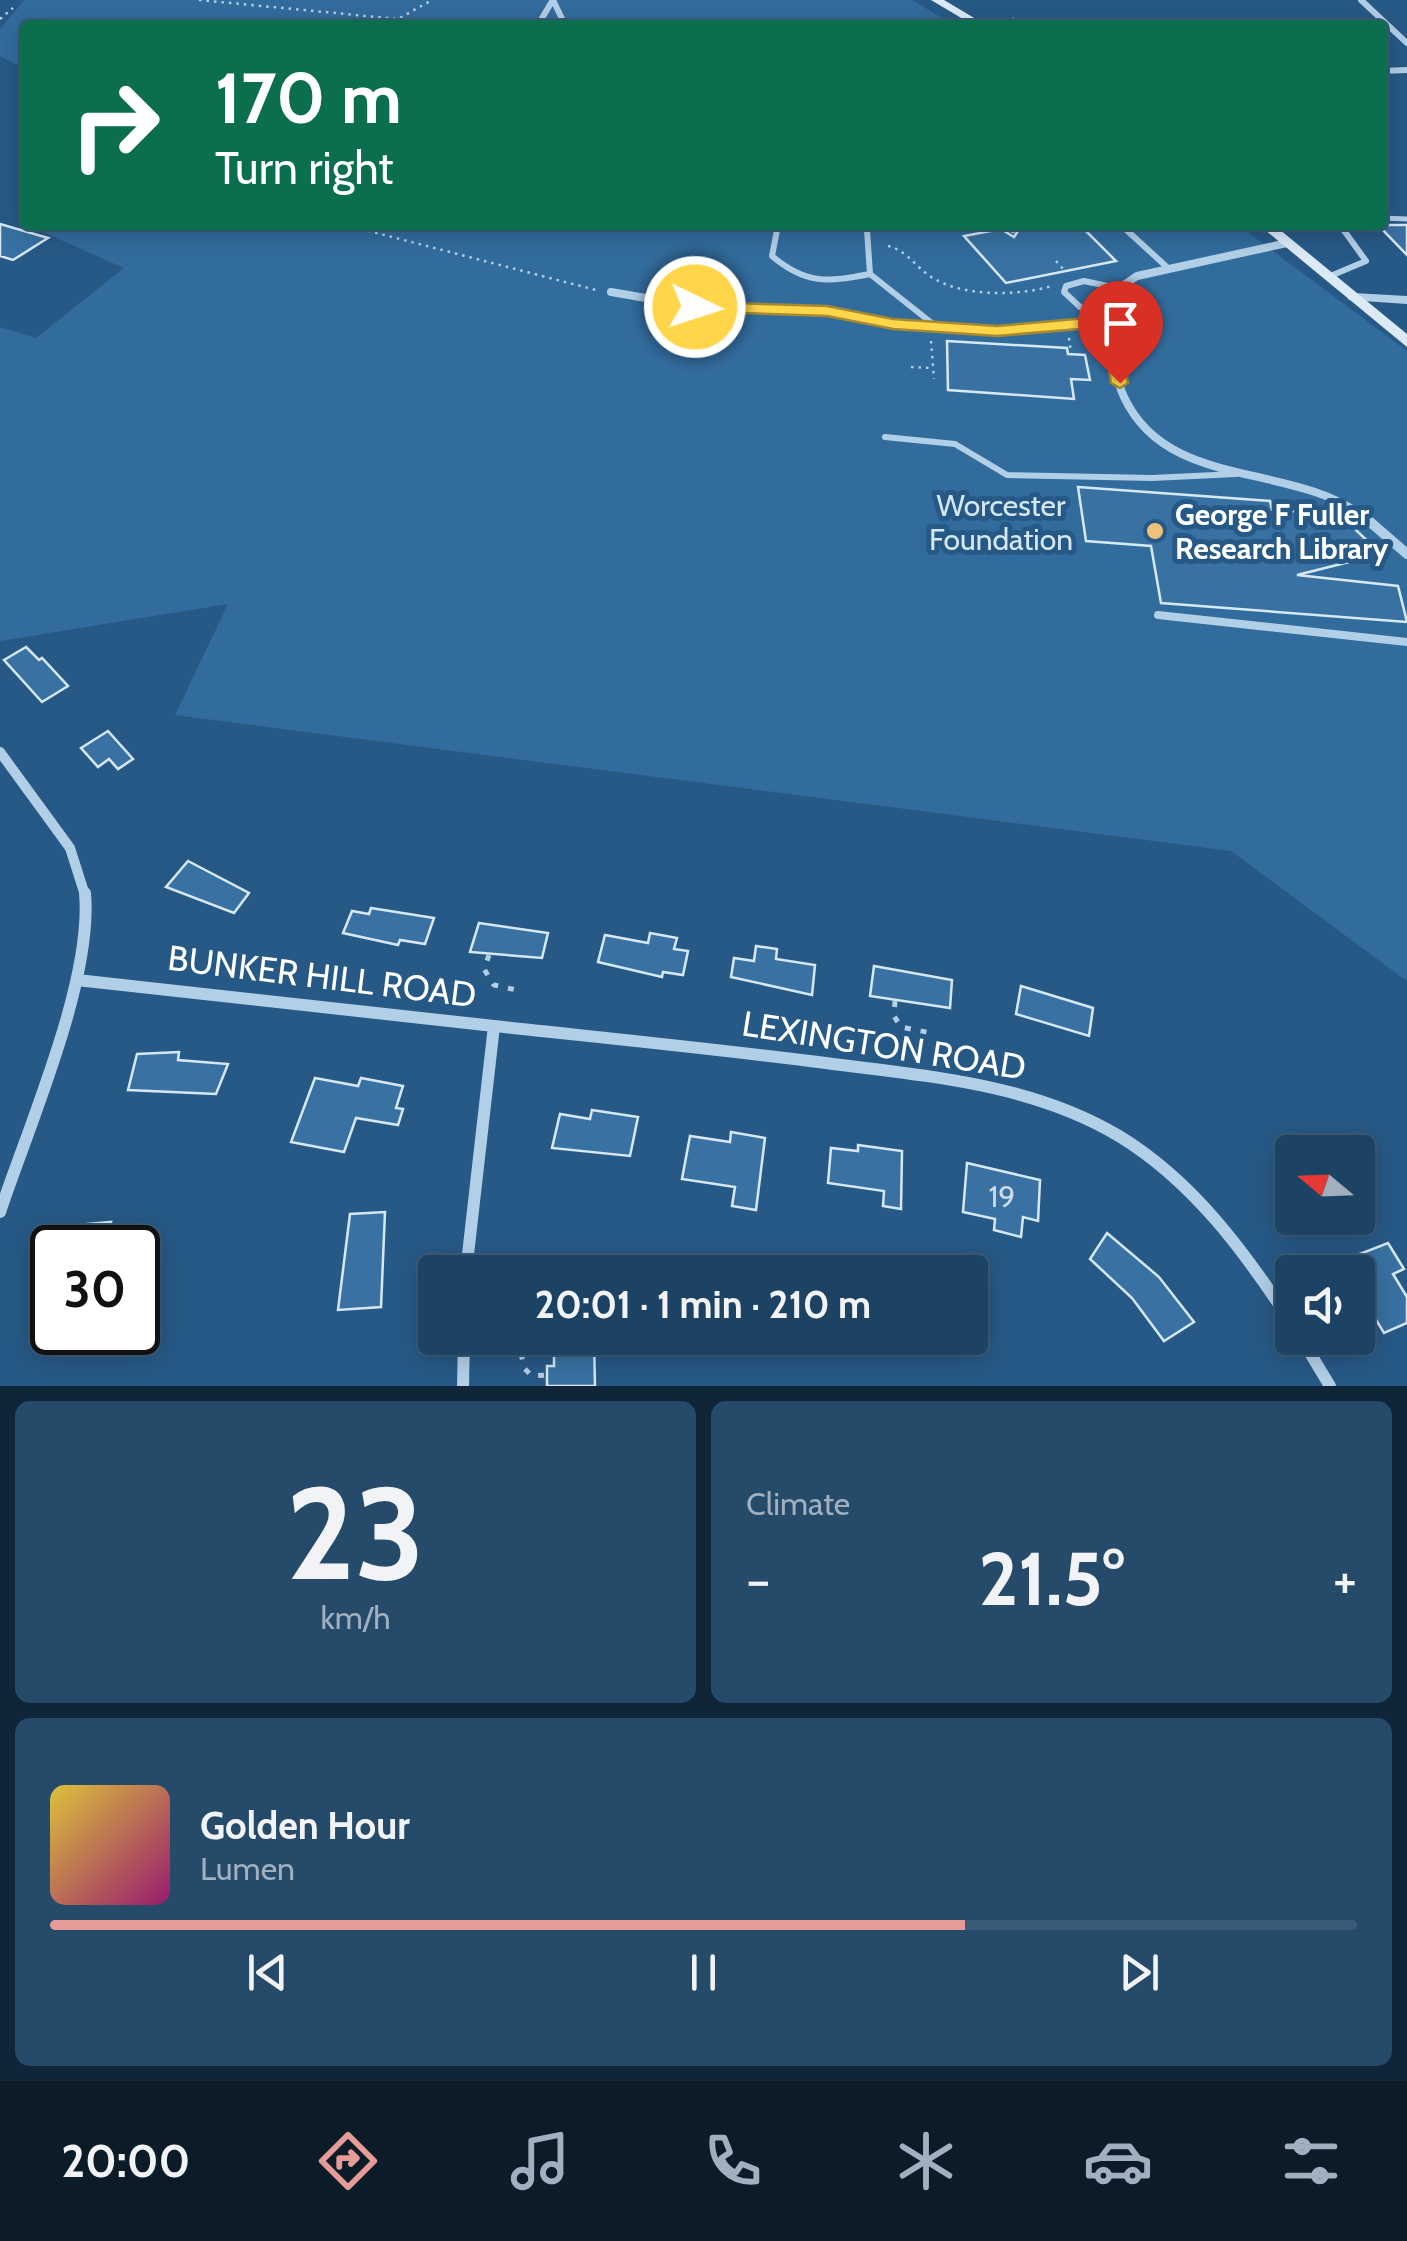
<!DOCTYPE html>
<meta charset="utf-8">
<style>
:root{--surface:#1d4364;--page:#254a6a;--text:#f1f3f6;--muted:#a0b0bf;--line:#3b5c78;--accent:#e69b98}
body{margin:0;font-family:Cabin,sans-serif;background:var(--page);color:var(--text);height:100vh;display:flex;flex-direction:column;font-size:38px;white-space:nowrap}
*{box-sizing:border-box;margin:0}
p{font-size:32px;color:var(--muted)}
.icon{flex:none;width:55px;height:55px;fill:none;stroke:currentColor;stroke-width:2;stroke-linecap:round;stroke-linejoin:round}
.map{position:relative;height:1386px;overflow:hidden}
.panel{display:flex;flex-direction:column;gap:15px;padding:15px;background:#102537;flex:1}
.panel>*{flex:none}
.top-card{position:absolute;left:20px;top:20px;width:1368px;height:210px;border-radius:10px;box-shadow:0 5px 25px #0003,0 0 0 2px var(--line);background:#0b6e4f;color:#fff;overflow:hidden}
.needle{width:65px;rotate:289deg}
.tools{position:absolute;left:1275px;top:1135px;display:grid;gap:20px}
.tools a{display:grid;place-items:center;width:100px;height:100px;border-radius:10px;background:var(--surface);box-shadow:0 5px 25px #0003,0 0 0 2px var(--line);font-size:50px}
.speed{position:absolute;left:30px;top:1225px;display:flex;gap:20px;font-size:50px;font-weight:700;text-align:center}
.speed>*{display:grid;place-content:center;width:130px;height:130px;border-radius:50%;background:var(--surface);box-shadow:0 5px 25px #0003,0 0 0 2px var(--line);line-height:1}
.speed .limit{border:5px solid #111;border-radius:15px;background:#fff;color:#111}
.pin{position:absolute;display:grid;place-items:center;width:85px;height:85px;color:#fff;margin:-102px -42px;border-radius:50% 50% 50% 0;rotate:-45deg;box-shadow:0 0 10px #0007}
.pin .icon{rotate:45deg}
.me{position:absolute;width:110px;margin:-55px;rotate:94deg;stroke-linejoin:round;filter:drop-shadow(0 0 8px #0008)}
.turn{display:flex;align-items:center;gap:35px;height:210px;padding:0 30px;font-size:45px}
.turn .icon{width:130px;height:130px;stroke-width:2.5}
.turn b{display:block;font-size:70px;line-height:85px}
.big{font-size:75px;font-weight:800;line-height:1.1}
.panel .widget{flex:1;display:flex;flex-direction:column;justify-content:center;gap:15px;min-width:0;padding:0 35px;border-radius:15px;background:var(--page)}
.panel .dial{align-items:center;gap:0}
.dial b{font-size:130px;line-height:1}
.song{display:flex;align-items:center;gap:30px}
.cover{width:120px;height:120px;border-radius:15px;background:linear-gradient(135deg,hsl(50 70% 55%),hsl(320 70% 35%))}
.played{height:10px;border-radius:5px;background:linear-gradient(90deg,var(--accent) 70%,var(--line) 70%)}
.keys{display:flex;justify-content:space-around;direction:ltr}
.heat{display:flex;justify-content:space-between;align-items:center;font-size:55px;direction:ltr}
.panel .tiles{flex:1;display:grid;gap:15px;grid-template-columns:1fr 1fr}
.widget:last-child{grid-column:span 2}
.trip{position:absolute;left:418px;top:1255px;width:570px;height:100px;border-radius:10px;background:var(--surface);box-shadow:0 5px 25px #0003,0 0 0 2px var(--line);font-weight:800;line-height:100px;text-align:center}
.menu{display:flex;height:160px;justify-content:space-around;align-items:center;background:#0c1b28;color:var(--muted)}
.menu .icon{width:70px;height:70px}
.menu .current{color:var(--accent)}
.menu b{font-size:45px;color:var(--text)}
.map>svg:first-child{display:block}
</style>
<div class="map">
<svg width="1407" height="1386" viewBox="0 0 1407 1386">
<rect width="100%" height="100%" fill="#275986"/>
<g fill="#326c9d">
<path d="M24,0H912L954,25H25V69L0,56V29Z"/>
<path d="M27,225H1238L1407,351V981L1231,851L175,715L228,604L0,641V327L36,338L124,268Z"/>
</g>
<g fill="#3871a2" stroke="#d6e8f6" stroke-width="2.5">
<path d="M0,224L48,238L13,260L0,256Z"/>
<path d="M1022,225H1080L1116,261L1006,283L964,236L1001,229L1014,237Z"/>
<path d="M1378,225H1407V255Z"/>
<path d="M947,341L1067,348L1068,354L1085,355L1090,380L1071,379L1074,399L948,390Z"/>
<path d="M1078,487L1270,501L1272,510L1287,512L1331,506L1381,554L1297,575L1398,586L1407,622L1161,603L1151,546L1086,541Z"/>
<path d="M26,647L39,660L42,658L68,686L42,702L4,660Z"/>
<path d="M108,731L133,759L118,769L109,759L98,767L81,748Z"/>
<path d="M188,861L249,893L234,913L166,887Z"/>
<path d="M371,908L434,918L425,944L400,940L398,945L343,933L352,911L369,914Z"/>
<path d="M479,923L548,933L542,958L470,952Z"/>
<path d="M650,933L677,938L674,949L688,951L683,975L663,972L662,977L598,962L605,935L648,943Z"/>
<path d="M756,946L777,949L776,959L815,965L812,995L731,977L734,958L754,961Z"/>
<path d="M874,966L952,980L950,1008L870,996Z"/>
<path d="M1021,986L1093,1008L1089,1036L1016,1014Z"/>
<path d="M179,1052L178,1060L228,1064L216,1094L128,1090L137,1054Z"/>
<path d="M315,1078L358,1086L361,1078L403,1086L396,1108L403,1109L398,1125L356,1118L344,1152L291,1142Z"/>
<path d="M592,1110L638,1117L630,1156L552,1148L560,1114L590,1119Z"/>
<path d="M731,1132L765,1138L756,1210L732,1206L735,1187L682,1179L690,1136L730,1142Z"/>
<path d="M858,1145L902,1151L901,1209L883,1206L884,1191L828,1183L831,1148L858,1151Z"/>
<path d="M967,1163L1040,1180L1038,1221L1023,1217L1021,1237L994,1230L995,1219L963,1212Z"/>
<path d="M385,1212L381,1307L338,1310L350,1214Z"/>
<path d="M111,1222L105,1248H72L77,1225Z"/>
<path d="M1107,1233L1159,1277L1194,1322L1164,1341L1132,1298L1090,1259Z"/>
<path d="M1388,1243L1404,1269L1393,1274L1407,1297V1323L1384,1333L1358,1290V1272L1316,1271Z"/>
<path d="M554,1338H594L595,1386H547V1366H554Z"/>
</g>
<g fill="none" stroke-linecap="round" stroke-linejoin="round">
<g stroke="#b2cfe8" stroke-width="2.5" stroke-dasharray="2.5 5" stroke-linecap="butt">
<path d="M199,0L398,19L432,0"/>
<path d="M1012,18L1019,25"/>
<path d="M0,19L13,8"/>
<path d="M392,25L398,19L443,25"/>
<path d="M346,225L596,290"/>
<path d="M978,225L984,232"/>
<path d="M1082,225L1090,234"/>
<path d="M888,246C908,251 916,268 933,278C964,297 1018,296 1052,286"/>
<path d="M1056,261L1066,272"/>
<path d="M1069,338L1071,353"/>
<path d="M931,341L934,379"/>
<path d="M911,367L931,368"/>
</g>
<g stroke="#b2cfe8" stroke-width="5" stroke-dasharray="6 10" stroke-linecap="butt">
<path d="M489,955L484,969L494,985L521,991"/>
<path d="M895,1001L894,1016L901,1027L935,1034"/>
<path d="M518,1338L524,1368L532,1376L547,1375"/>
</g>
<path stroke="#b2cfe8" stroke-width="5" d="M1382,218L1407,219"/>
<g stroke="#b2cfe8" stroke-width="6">
<path d="M778,225L772,256C806,285 828,282 870,274"/>
<path d="M874,225L867,230L870,274L938,328"/>
<path d="M1007,225L1013,230"/>
<path d="M1121,225L1169,269"/>
<path d="M1328,277L1366,261L1340,225"/>
<path d="M1110,321L1080,307L1064,292L1066,286L1084,281L1117,288"/>
<path d="M885,437L955,444L1007,475L1152,478L1236,474"/>
</g>
<path stroke="#b2cfe8" stroke-width="8" d="M1158,615L1407,642"/>
<g stroke="#b2cfe8" stroke-width="6">
<path d="M553,0L565,25"/>
<path d="M1361,0L1407,43"/>
<path d="M538,25L551,3"/>
<path d="M1382,71L1407,70"/>
</g>
<g stroke="#b2cfe8" stroke-width="8">
<path d="M611,292L704,308L827,311L919,327L1008,331L1110,321L1112,293L1137,276L1287,243"/>
<path d="M1110,321C1115,345 1113,374 1124,397C1168,491 1291,461 1364,517"/>
</g>
<g stroke="#b2cfe8" stroke-width="10">
<path d="M1361,514L1407,554"/>
<path d="M0,752L70,848L85,895"/>
</g>
<g stroke="#b2cfe8" stroke-width="12">
<path d="M77,980L494,1026L466,1272"/>
<path d="M494,1026C605,1038 716,1049 826,1063C925,1076 1031,1083 1119,1136C1193,1181 1245,1252 1292,1324"/>
<path d="M0,1212C29,1125 93,980 85,893"/>
<path d="M1301,1338L1330,1386"/>
<path d="M463,1386L464,1338"/>
</g>
<path fill="#b2cfe8" fill-rule="evenodd" d="M1353,293L1407,296V304L1349,300L1347,297Z"/>
<g fill="#dceaf7" fill-rule="evenodd">
<path d="M931,0H944L986,25H973Z"/>
<path d="M1259,225H1274L1407,334V347Z"/>
</g>
</g>
<path fill="#ffd54a" stroke="#a68a30" stroke-width="2.5" d="M695,302L827,306L893,319L997,326L1110,316L1118,322L1128,383L1120,388L1111,383L1102,327L997,336L893,329L827,316L689,311V304Z"/>
<circle fill="#f0c278" stroke="#275986" stroke-width="4" cx="1155" cy="531" r="10"/>
<g text-anchor="middle" dominant-baseline="central" stroke-width="10" stroke-linejoin="round" paint-order="stroke">
<g font-size="30" fill="#d6e8f6" stroke="#275986">
<text x="1001" y="505">Worcester<tspan x="1001" dy="34">Foundation</tspan></text>
</g>
<g font-size="30" font-weight="bold" fill="#fff" stroke="#275986" text-anchor="start">
<text x="1175" y="514">George F Fuller<tspan x="1175" dy="34">Research Library</tspan></text>
</g>
<g font-size="30" fill="#cddce8">
<text x="1002" y="1196">19</text>
</g>
<g font-size="35" fill="#fff" stroke="#275986">
<text transform="translate(322 976) rotate(7)">BUNKER HILL ROAD</text>
<text transform="translate(884 1045) rotate(9)">LEXINGTON ROAD</text>
</g>
</g>
</svg>
<div class="tools">
<a><svg class="needle" viewBox="-14 -14 28 28"><path d="M0-13l5 13h-10z" fill="#e53935"/><path d="M0 13l5-13h-10z" fill="#a0b0bf"/></svg></a>
<a><svg class="icon" aria-label="sound" viewBox="0 0 24 24"><path d="M4 9h4l5-4v14l-5-4H4zM17 9q2 3 0 6"/></svg></a>
</div>
<div class="speed"><div class="limit">30</div></div>
<div class="pin" style="left:1120px;top:383px;background:#d93025"><svg class="icon" aria-label="arrive" viewBox="0 0 24 24"><path d="M6 21V4h12l-3 4 3 4H6"/></svg></div>
<svg class="me" style="left:695px;top:307px" viewBox="-20 -20 40 40"><circle r="17" fill="#ffd54a" stroke="#fff" stroke-width="3"/><path d="M0-11L8 9 0 5-8 9z" fill="#fff"/></svg>
<div class="trip">20:01 · 1 min · 210 m</div>
<div class="top-card">
<div class="turn"><svg class="icon" aria-label="right" viewBox="0 0 24 24"><path d="M7 20v-9h11M14 6l5 5-5 5"/></svg><div><b>170 m</b>Turn right</div></div>
</div>
</div>
<section class="panel">
<div class="tiles">
<div class="widget dial"><b>23</b><p>km/h</p></div>
<div class="widget"><p>Climate</p>
<div class="heat"><a>−</a><b class="big">21.5°</b><a>+</a></div>
</div>
<div class="widget">
<div class="song"><i class="cover"></i><div><b>Golden Hour</b><p>Lumen</p></div></div>
<div class="played"></div>
<div class="keys"><svg class="icon" aria-label="previous" viewBox="0 0 24 24"><path d="M18 5L8 12l10 7zM5 5v14"/></svg><svg class="icon" aria-label="pause" viewBox="0 0 24 24"><path d="M8 5v14M16 5v14"/></svg><svg class="icon" aria-label="next" viewBox="0 0 24 24"><path d="M6 5l10 7-10 7zM19 5v14"/></svg></div>
</div>
</div>
</section>
<nav class="menu">
<b>20:00</b>
<svg class="icon current" aria-label="directions" viewBox="0 0 24 24"><path d="M12 3l9 9-9 9-9-9zM9 14v-3h6M13 9l2 2-2 2"/></svg>
<svg class="icon" aria-label="music" viewBox="0 0 24 24"><path d="M9 18V5l10-2v13"/><circle cx="6" cy="18" r="3"/><circle cx="16" cy="16" r="3"/></svg>
<svg class="icon" aria-label="phone" viewBox="0 0 24 24"><path d="M5 4h4l2 5-3 2q2 4 5 5l2-3 5 2v4C11 20 4 13 5 4z"/></svg>
<svg class="icon" aria-label="climate" viewBox="0 0 24 24"><path d="M12 3v18M4 7l16 10M4 17L20 7"/></svg>
<svg class="icon" aria-label="car" viewBox="0 0 24 24"><path d="M5 17H2v-5l4-1 3-4h7l3 4 3 1v5h-3M9 17h6M6 11h13"/><circle cx="7" cy="17" r="2"/><circle cx="17" cy="17" r="2"/></svg>
<svg class="icon" aria-label="filters" viewBox="0 0 24 24"><path d="M4 7h16M4 17h16"/><circle cx="9" cy="7" r="2"/><circle cx="15" cy="17" r="2"/></svg>
</nav>
